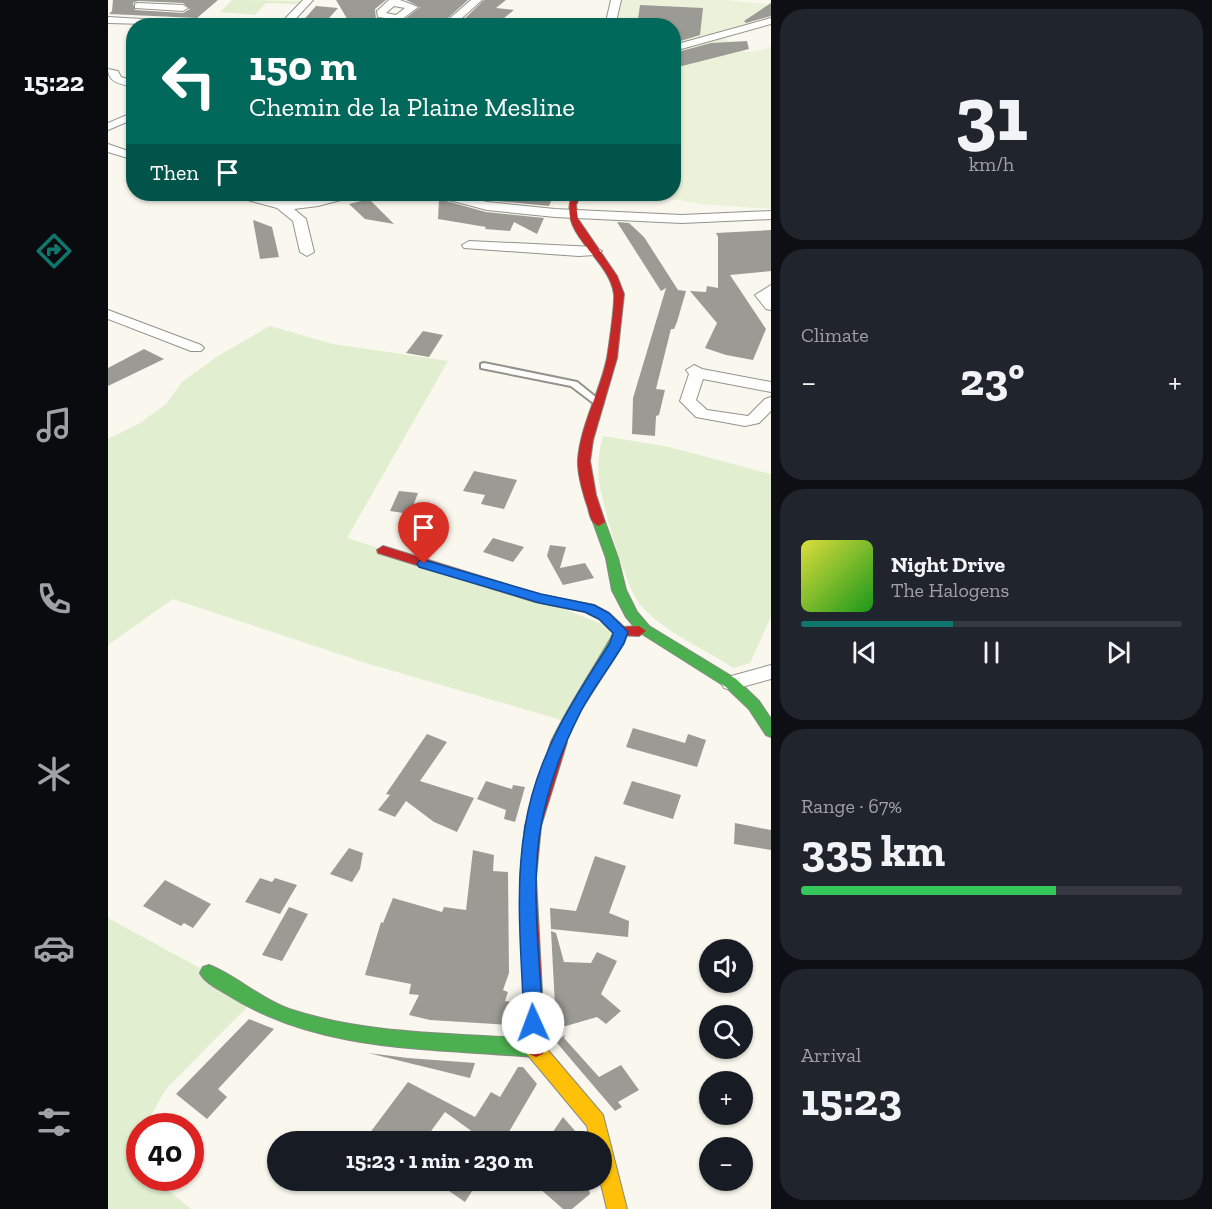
<!DOCTYPE html>
<meta charset="utf-8">
<style>
:root{--surface:#171b24;--page:#20242c;--text:#f1f3f6;--muted:#9ea1a6;--line:#363941;--accent:#0f766e}
body{margin:0;font-family:"Zilla Slab",serif;background:var(--page);color:var(--text);height:100vh;display:flex;flex-direction:column;font-size:22px;white-space:nowrap}
*{box-sizing:border-box;margin:0}
p{font-size:20px;color:var(--muted)}
.icon{flex:none;width:33px;height:33px;fill:none;stroke:currentColor;stroke-width:2;stroke-linecap:round;stroke-linejoin:round}
.map{position:relative;flex:1;overflow:hidden}
.drawer{display:flex;flex-direction:column;gap:9px;padding:9px;background:#0d0f14;width:441px}
.drawer>*{flex:none}
.top-card{position:absolute;left:18px;top:18px;width:555px;height:183px;border-radius:24px;box-shadow:0 2px 4px #0004;background:#00695c;color:#fff;overflow:hidden}
.tools{position:absolute;left:591px;top:939px;display:grid;gap:12px}
.tools a{display:grid;place-items:center;width:54px;height:54px;border-radius:50%;background:var(--surface);box-shadow:0 2px 4px #0004;font-size:30px}
.speed{position:absolute;left:18px;top:1113px;display:flex;gap:12px;font-size:30px;font-weight:700;text-align:center}
.speed>*{display:grid;place-content:center;width:78px;height:78px;border-radius:50%;background:var(--surface);box-shadow:0 2px 4px #0004;line-height:1}
.speed .limit{border:9px solid #d22;background:#fff;color:#111}
.pin{position:absolute;display:grid;place-items:center;width:51px;height:51px;color:#fff;margin:-62px -26px;border-radius:50% 50% 50% 0;rotate:-45deg;box-shadow:0 0 6px #0007}
.pin .icon{rotate:45deg}
.me{position:absolute;width:66px;margin:-33px;rotate:358deg;stroke-linejoin:round;filter:drop-shadow(0 0 4px #0008)}
.turn{display:flex;align-items:center;gap:21px;height:126px;padding:0 24px;font-size:27px}
.turn .icon{width:78px;height:78px;stroke-width:2.5}
.turn b{display:block;font-size:42px;line-height:51px}
.then{display:flex;align-items:center;height:57px;padding:0 24px;background:#0003;gap:12px;font-size:22px}
.big{font-size:45px;font-weight:700;line-height:1.1}
.drawer .card{flex:1;display:flex;flex-direction:column;justify-content:center;gap:9px;min-width:0;padding:0 21px;border-radius:24px;background:var(--page)}
.drawer .dial{align-items:center;gap:0}
.dial b{font-size:78px;line-height:1}
.song{display:flex;align-items:center;gap:18px}
.cover{width:72px;height:72px;border-radius:9px;background:linear-gradient(135deg,hsl(60 70% 55%),hsl(120 70% 35%))}
.played{height:6px;border-radius:3px;background:linear-gradient(90deg,var(--accent) 40%,var(--line) 40%)}
.keys{display:flex;justify-content:space-around;direction:ltr}
.heat{display:flex;justify-content:space-between;align-items:center;font-size:33px;direction:ltr}
.charge{height:9px;border-radius:4px;background:linear-gradient(90deg,#34c759 67%,var(--line) 0)}
.trip{position:absolute;left:159px;top:1131px;width:345px;height:60px;border-radius:30px;background:var(--surface);box-shadow:0 2px 4px #0004;font-weight:700;line-height:60px;text-align:center}
main{display:flex;flex:1;min-height:0}
.tabs{display:flex;flex-direction:column;width:108px;justify-content:space-around;align-items:center;background:#090b0e;color:var(--muted)}
.tabs .icon{width:42px;height:42px}
.tabs .current{color:var(--accent)}
.tabs b{font-size:27px;color:var(--text)}
.map>svg:first-child{display:block}
</style>
<main>
<nav class="tabs">
<b>15:22</b>
<svg class="icon current" aria-label="directions" viewBox="0 0 24 24"><path d="M12 3l9 9-9 9-9-9zM9 14v-3h6M13 9l2 2-2 2"/></svg>
<svg class="icon" aria-label="music" viewBox="0 0 24 24"><path d="M9 18V5l10-2v13"/><circle cx="6" cy="18" r="3"/><circle cx="16" cy="16" r="3"/></svg>
<svg class="icon" aria-label="phone" viewBox="0 0 24 24"><path d="M5 4h4l2 5-3 2q2 4 5 5l2-3 5 2v4C11 20 4 13 5 4z"/></svg>
<svg class="icon" aria-label="climate" viewBox="0 0 24 24"><path d="M12 3v18M4 7l16 10M4 17L20 7"/></svg>
<svg class="icon" aria-label="car" viewBox="0 0 24 24"><path d="M5 17H2v-5l4-1 3-4h7l3 4 3 1v5h-3M9 17h6M6 11h13"/><circle cx="7" cy="17" r="2"/><circle cx="17" cy="17" r="2"/></svg>
<svg class="icon" aria-label="filters" viewBox="0 0 24 24"><path d="M4 7h16M4 17h16"/><circle cx="9" cy="7" r="2"/><circle cx="15" cy="17" r="2"/></svg>
</nav>
<div class="map">
<svg width="663" height="1209" viewBox="0 0 663 1209">
<rect width="100%" height="100%" fill="#faf8ee"/>
<g fill="#e1eecf">
<path d="M124,0L193,1L189,4L158,3L147,15L112,12Z"/>
<path d="M162,326L225,344L340,361L239,538L432,599L513,632L460,722L261,664L65,599L0,645V439L32,423L58,404L75,381L110,356Z"/>
<path d="M495,436L561,447L663,474V617L642,663L625,668C596,648 559,634 534,607C518,590 495,507 491,481C489,466 491,451 495,436Z"/>
<path d="M0,918L101,973L146,1000L58,1089L37,1126H32L31,1136L20,1156L31,1166L32,1178H46L83,1209H0Z"/>
</g>
<g fill="#ebf2d9">
<path d="M513,0H617L659,4H663V18L566,47V26H507Z"/>
<path d="M617,38C636,56 639,54 663,47V209L593,204L532,194H566V51Z"/>
</g>
<g fill="#9c9a95" fill-rule="evenodd">
<path d="M5,0H110L89,18L1,14L4,11ZM30,1L75,3L82,9L75,13L27,10L25,3Z"/>
<path d="M228,0H278L267,9L268,19L293,22L312,7L298,0H360L331,26H264L241,22Z"/>
<path d="M376,0H398L388,8L406,10L386,26H349Z"/>
<path d="M663,3V16L638,23L636,21Z"/>
<path d="M532,5L595,8L592,35L566,43V26H529Z"/>
<path d="M208,6L230,8L214,26H190Z"/>
<path d="M639,41L641,49L566,68V53L603,43Z"/>
<path d="M354,194H446L441,206L379,200Z"/>
<path d="M261,199L286,224L257,219L241,204Z"/>
<path d="M331,199L378,212L436,218L429,234L406,222L402,231L377,229L378,227L330,219Z"/>
<path d="M145,220L164,227L171,257L152,259Z"/>
<path d="M509,222L521,223L536,237L570,290L578,291L569,322L566,329H563L548,389L557,390L551,415L548,416L547,436L524,434L525,398L558,288L553,291Z"/>
<path d="M663,230V271L622,275L658,329L645,360L618,355L597,348L609,323L582,291L598,292L599,286L610,288V237L608,233Z"/>
<path d="M315,331L335,335L321,357L298,353Z"/>
<path d="M36,349L56,359L0,386V368Z"/>
<path d="M366,471L409,480L396,509L373,504L377,495L355,491Z"/>
<path d="M291,491L310,493L302,514L282,511Z"/>
<path d="M385,538L416,547L405,562L375,552Z"/>
<path d="M442,545L458,547L452,568L477,563L486,578L455,585L439,556Z"/>
<path d="M525,728L577,743L580,734L598,740L589,767L518,747Z"/>
<path d="M319,734L339,742L312,781L366,798L349,832L326,822L298,801L287,817L270,810L282,795L278,794Z"/>
<path d="M378,781L404,789L405,785L417,787L407,822L396,819L398,810L369,799Z"/>
<path d="M524,781L573,795L565,819L515,804Z"/>
<path d="M627,823L663,830V850L626,844Z"/>
<path d="M241,848L255,853L252,869L244,882L222,874Z"/>
<path d="M365,850L386,855L385,871L400,872L401,973L395,990L400,992L397,1001L405,1002L403,1025L322,1020L301,1015L311,995L301,994L303,984L257,975L273,922L275,923L285,898L334,912L336,907L358,910Z"/>
<path d="M487,856L518,866L501,913L521,921L520,937L443,929L442,908L468,911Z"/>
<path d="M152,878L164,882L167,878L189,885L172,914L137,902Z"/>
<path d="M57,880L103,904L85,928L76,923L73,926L35,906Z"/>
<path d="M181,907L200,914L174,961L154,955Z"/>
<path d="M443,931L448,933L456,962L483,963L489,952L509,961L493,994L513,1011L498,1024L489,1017L458,1026L448,1024Z"/>
<path d="M141,1019L166,1029L110,1089L119,1097L99,1119L68,1094Z"/>
<path d="M458,1035L456,1038L491,1077L513,1065L531,1090L510,1102L514,1107L507,1111L449,1043V1040Z"/>
<path d="M260,1053L300,1058L367,1063L362,1078Z"/>
<path d="M410,1067H415L429,1084L395,1142H365L369,1135L337,1112L318,1138L307,1132L301,1142H255L300,1082L367,1117L383,1092L392,1097Z"/>
<path d="M455,1117L468,1132L470,1142H438Z"/>
<path d="M325,1180H371L357,1202Z"/>
<path d="M422,1180H479L482,1194L464,1209H455Z"/>
</g>
<g fill="none" stroke-linecap="round" stroke-linejoin="round">
<defs>
<path id="lane" d="M376,363L469,382L495,403L491,406L488,405L463,386L373,368V364Z"/>
<g id="street">
<path d="M195,0H205L181,26H170Z"/>
<path d="M281,0H292L310,7L293,20L270,17L269,11ZM286,6L297,8L288,15L278,13Z"/>
<path d="M363,0H374L345,26H333Z"/>
<path d="M503,0H513L507,26H497Z"/>
<path d="M30,3L75,5L80,8L75,11L27,8V4Z"/>
<path d="M0,17L106,23L111,26L0,23Z"/>
<path d="M663,18V24L566,51V45Z"/>
<path d="M0,69L10,71L13,77L26,81V87C13,84 0,83 0,69Z"/>
<path d="M26,112V119L0,130V123Z"/>
<path d="M0,144L26,153V160L0,152Z"/>
<path d="M127,194C147,192 166,202 186,201C207,201 226,192 246,194L244,197L210,206L186,209L198,219L206,252L199,256L192,252L185,221L169,208L129,197Z"/>
<path d="M328,194H347L379,202L447,209L574,215L663,211V219L574,223L447,217L379,210L330,197Z"/>
<path d="M361,241L487,247L494,251L487,255L471,256L356,248L354,245Z"/>
<path d="M663,285V310L658,309L647,295Z"/>
<path d="M0,310L93,345L96,348L93,351H83L0,319Z"/>
<path d="M586,365L594,369L663,382V392L595,379L588,400L599,410L640,416L657,399L663,397V411L651,423L637,426L588,417L572,401L581,374L578,370Z"/>
<path d="M663,665V679L623,690L616,688L613,683L616,678Z"/>
</g>
<g id="fast">
<path d="M491,518L497,522L510,558L518,590L529,612L541,626L628,679L651,701L663,719V737L658,735L641,709L618,687L531,632L518,617L504,590L498,558L485,522Z"/>
<path d="M513,627L520,632L516,643L473,710L456,746H446L443,742C462,702 487,667 508,629Z"/>
<path d="M101,965C129,976 152,999 181,1009C259,1035 345,1033 426,1039L433,1042L435,1048L433,1054L426,1057C322,1048 212,1053 120,995C111,989 97,983 92,973L95,967Z"/>
</g>
<path id="slow" d="M426,1039L433,1042L495,1115L519,1209H499L492,1180L494,1142H483L479,1126L419,1054L417,1048L419,1042Z"/>
<g id="jam">
<path d="M465,194H473L468,205L470,219L509,276L516,294L509,358L485,440L482,461L488,495L497,522L491,526C483,524 482,515 480,508C475,493 469,474 470,459C473,424 492,392 499,358C501,346 507,304 506,294C501,257 447,233 465,194Z"/>
<path d="M275,546L433,595L486,605L501,613L516,627L531,626L538,631L531,636L508,635L491,619L477,612L427,602L270,553L269,550Z"/>
<path d="M451,736L456,738L459,742L433,826L428,878L437,1048L435,1054L428,1057L421,1054L419,1048L412,878L417,826L443,742L446,738Z"/>
</g>
</defs>
<use href="#lane" stroke="#93928d" stroke-width="4"/>
<use href="#street" stroke="#93928d" stroke-width="2"/>
<use href="#fast" stroke="#898884" stroke-width="2"/>
<use href="#slow" stroke="#898884" stroke-width="2"/>
<use href="#jam" stroke="#898884" stroke-width="2"/>
<use href="#lane" fill="#fefefc" fill-rule="evenodd"/>
<use href="#street" fill="#fefefc" fill-rule="evenodd"/>
<use href="#fast" fill="#4caf50" fill-rule="evenodd"/>
<use href="#slow" fill="#ffc107" fill-rule="evenodd"/>
<use href="#jam" fill="#c62828" fill-rule="evenodd"/>
</g>
<path fill="#1a73e8" stroke="#114b97" stroke-width="1.5" d="M316,560L433,594L486,605L501,613L520,632L516,643C502,667 484,689 472,713C454,748 440,787 433,826C422,883 432,963 435,1023L432,1029L425,1031L419,1029L416,1023C414,959 406,891 417,827C428,757 464,701 502,643L505,633L491,619L477,612L432,603L311,567L309,564L311,561Z"/>
</svg>
<div class="tools">
<a><svg class="icon" aria-label="sound" viewBox="0 0 24 24"><path d="M4 9h4l5-4v14l-5-4H4zM17 9q2 3 0 6"/></svg></a>
<a><svg class="icon" aria-label="search" viewBox="0 0 24 24"><circle cx="10" cy="10" r="6"/><path d="M15 15l6 6"/></svg></a>
<a>+</a>
<a>−</a>
</div>
<div class="speed"><div class="limit">40</div></div>
<div class="pin" style="left:316px;top:564px;background:#d93025"><svg class="icon" aria-label="arrive" viewBox="0 0 24 24"><path d="M6 21V4h12l-3 4 3 4H6"/></svg></div>
<svg class="me" style="left:425px;top:1023px" viewBox="-20 -20 40 40"><circle r="19" fill="#fff"/><path d="M0-13L10 11 0 6-10 11z" fill="#1a73e8"/></svg>
<div class="trip">15:23 · 1 min · 230 m</div>
<div class="top-card">
<div class="turn"><svg class="icon" aria-label="left" viewBox="0 0 24 24"><path d="M17 20v-9H6M10 6l-5 5 5 5"/></svg><div><b>150 m</b>Chemin de la Plaine Mesline</div></div>
<div class="then">Then<svg class="icon" aria-label="arrive" viewBox="0 0 24 24"><path d="M6 21V4h12l-3 4 3 4H6"/></svg></div>
</div>
</div>
<section class="drawer">
<div class="card dial"><b>31</b><p>km/h</p></div>
<div class="card"><p>Climate</p>
<div class="heat"><a>−</a><b class="big">23°</b><a>+</a></div>
</div>
<div class="card">
<div class="song"><i class="cover"></i><div><b>Night Drive</b><p>The Halogens</p></div></div>
<div class="played"></div>
<div class="keys"><svg class="icon" aria-label="previous" viewBox="0 0 24 24"><path d="M18 5L8 12l10 7zM5 5v14"/></svg><svg class="icon" aria-label="pause" viewBox="0 0 24 24"><path d="M8 5v14M16 5v14"/></svg><svg class="icon" aria-label="next" viewBox="0 0 24 24"><path d="M6 5l10 7-10 7zM19 5v14"/></svg></div>
</div>
<div class="card"><p>Range · 67%</p><b class="big">335 km</b><div class="charge"></div></div>
<div class="card"><p>Arrival</p><b class="big">15:23</b></div>
</section>
</main>
